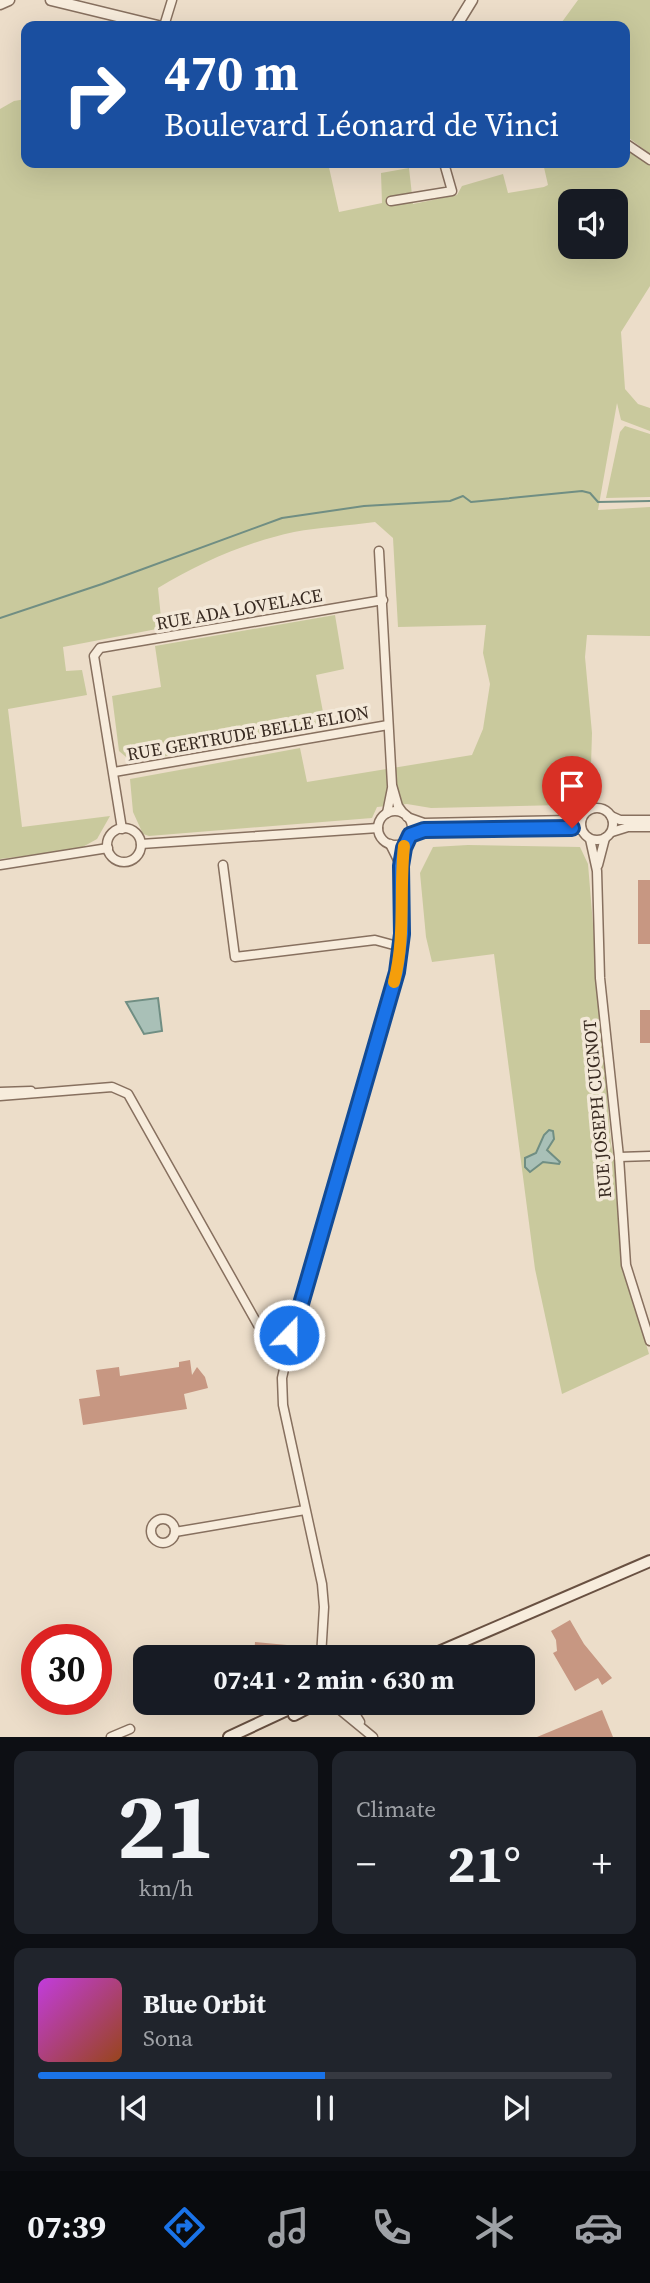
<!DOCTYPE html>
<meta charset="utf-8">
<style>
:root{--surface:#171b24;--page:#20242c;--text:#f1f3f6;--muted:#9ea1a6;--line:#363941;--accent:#1a73e8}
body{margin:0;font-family:"Source Serif 4",serif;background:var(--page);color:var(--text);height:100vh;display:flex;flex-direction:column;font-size:26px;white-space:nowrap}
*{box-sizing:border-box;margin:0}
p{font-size:23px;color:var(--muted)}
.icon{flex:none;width:38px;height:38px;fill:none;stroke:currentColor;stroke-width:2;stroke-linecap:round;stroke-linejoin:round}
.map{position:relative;height:1737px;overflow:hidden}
.panel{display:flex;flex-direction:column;gap:14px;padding:14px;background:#0d0f14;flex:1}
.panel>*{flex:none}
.guide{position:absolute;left:21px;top:21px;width:609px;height:147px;border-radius:14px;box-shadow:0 7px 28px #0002;background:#1a4fa0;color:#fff;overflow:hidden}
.buttons{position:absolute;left:558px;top:189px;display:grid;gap:14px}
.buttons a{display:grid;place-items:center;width:70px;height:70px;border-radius:14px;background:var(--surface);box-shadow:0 7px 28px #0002;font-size:35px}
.speed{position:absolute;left:21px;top:1624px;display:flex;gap:14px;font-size:35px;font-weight:700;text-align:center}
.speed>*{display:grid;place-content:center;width:91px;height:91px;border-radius:50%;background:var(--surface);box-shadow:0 7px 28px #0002;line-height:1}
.speed .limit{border:10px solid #d22;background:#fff;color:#111}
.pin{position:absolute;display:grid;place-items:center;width:60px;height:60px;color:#fff;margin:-72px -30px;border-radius:50% 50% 50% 0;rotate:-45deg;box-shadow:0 0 7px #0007}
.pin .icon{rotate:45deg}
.me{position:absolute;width:77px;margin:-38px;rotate:22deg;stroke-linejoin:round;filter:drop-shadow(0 0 5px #0008)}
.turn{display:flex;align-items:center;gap:24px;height:147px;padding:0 28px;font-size:32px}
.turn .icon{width:91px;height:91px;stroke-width:2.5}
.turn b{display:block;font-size:49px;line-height:60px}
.big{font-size:52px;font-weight:700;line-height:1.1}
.panel .card{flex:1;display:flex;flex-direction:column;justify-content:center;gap:10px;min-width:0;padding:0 24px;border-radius:14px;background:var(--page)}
.panel .dial{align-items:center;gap:0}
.dial b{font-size:91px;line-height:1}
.song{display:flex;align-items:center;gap:21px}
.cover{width:84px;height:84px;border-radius:10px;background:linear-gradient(135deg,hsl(290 70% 55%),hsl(20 70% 35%))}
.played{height:7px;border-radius:4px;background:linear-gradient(90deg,var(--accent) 50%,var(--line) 50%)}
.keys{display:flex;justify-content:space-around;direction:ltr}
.heat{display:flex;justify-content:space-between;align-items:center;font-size:38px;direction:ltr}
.panel .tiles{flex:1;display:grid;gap:14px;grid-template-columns:1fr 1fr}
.card:last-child{grid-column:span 2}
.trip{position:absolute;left:133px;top:1645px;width:402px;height:70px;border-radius:14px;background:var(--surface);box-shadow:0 7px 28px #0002;font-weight:700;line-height:70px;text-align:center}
.tabs{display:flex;height:112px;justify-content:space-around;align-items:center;background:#090b0e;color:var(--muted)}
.tabs .icon{width:49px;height:49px}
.tabs .on{color:var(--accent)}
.tabs b{font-size:32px;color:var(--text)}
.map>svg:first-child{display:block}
</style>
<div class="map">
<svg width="650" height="1737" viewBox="0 0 650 1737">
<rect width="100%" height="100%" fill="#ecddc9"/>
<g fill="#c9c99d" fill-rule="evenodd">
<path d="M578,0H650V154L625,135V26H559Z"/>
<path d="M26,99V163H328L339,212L382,203L381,173L409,168L413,204L457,195L462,186L503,174L508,193L544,187L548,185L543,163H625V145L650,163V286L621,332L625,389L638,404L650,408V431L621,420L617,403L598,510L650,507V636L587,635L585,657L592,733L590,799L562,805L431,808L407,804L377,807L372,818L149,836L143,834L133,812L130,779L300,748L307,782L472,755L483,729L490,684L483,653L486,625L398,627L393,538L375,522C348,526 320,527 294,532C247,542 199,563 158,588L162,628L63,647L66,671L82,670L87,695L8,709L22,827L110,816L97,839L79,849L0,859V109L14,101ZM570,201H616V247H570Z"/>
<path d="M625,426L650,434V497L606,498L620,432Z"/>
<path d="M335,615L344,669L316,675L326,728L132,762L119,751L112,696L161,687L155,646Z"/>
<path d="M468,845L580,847L588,864L611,1144L617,1173L622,1262L649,1354L562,1394L535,1269L494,954L432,962L426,937L420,873L433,847Z"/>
</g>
<g fill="#a9c0b7" stroke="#708e83" stroke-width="2">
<path d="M158,998L162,1031L144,1034L126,1002Z"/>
<path d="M549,1130L553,1131L554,1139L547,1150L560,1162L559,1164L543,1162L530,1172L525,1167V1158L536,1153L544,1135Z"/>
</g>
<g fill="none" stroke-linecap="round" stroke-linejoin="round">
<path stroke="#708e83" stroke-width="2" d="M0,618L102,584L282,518L364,506L450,501L463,496L471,502L582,491L590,493L598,502L650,501"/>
</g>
<g fill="#c79782">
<rect x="638" y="880" width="12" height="64"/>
<rect x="640" y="1010" width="10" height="33"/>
<path d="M190,1360L192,1375L197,1367L205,1377L208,1388L184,1394L187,1409L83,1425L79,1399L100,1396L96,1370L119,1367L120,1376L179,1367V1362Z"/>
<path d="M570,1620L584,1644L612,1678L602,1685L598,1678L575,1691L553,1653L557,1651L556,1640L551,1631Z"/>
<path d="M255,1642L287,1645V1647L298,1648L306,1657H254Z"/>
<path d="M602,1710L613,1737H537Z"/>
</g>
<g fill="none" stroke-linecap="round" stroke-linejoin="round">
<defs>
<g id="minor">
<path d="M164,26L172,0"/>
<path d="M625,143L650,160"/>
<path d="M391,201L452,191L444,163"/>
<path d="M379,551L392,785L398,806L403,813"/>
<path d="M114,772L388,725"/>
<circle cx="597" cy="824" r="16"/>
<circle cx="395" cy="828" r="17"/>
<path d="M387,813L392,788"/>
<path d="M611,816L620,820H650"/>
<path d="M407,817L424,823L571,820L582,817"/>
<circle cx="124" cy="845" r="17"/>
<path d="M122,829L94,656L100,648L383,600"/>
<path d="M612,832L628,827H650"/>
<path d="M410,835L423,830L572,828L581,830"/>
<path d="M590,839L597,871L600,978L619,1157L626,1265L650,1341"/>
<path d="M141,844L378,828"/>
<path d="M390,844L401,866L406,840"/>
<path d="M0,865L108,848"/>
<path d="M223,865L235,957L375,940L401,947"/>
<path d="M598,865L605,838"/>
<path d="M0,1092L31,1091"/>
<path d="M0,1096L112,1087L128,1094L258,1325L279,1342"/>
<path d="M619,1157L650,1156"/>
<circle cx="289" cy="1345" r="10"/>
<path d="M292,1335L397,972L402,934L401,866"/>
<path d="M287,1356L282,1378L283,1405L322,1584L324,1607L321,1657"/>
<circle cx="163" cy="1531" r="12"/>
<path d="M175,1532L305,1510"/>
<path d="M348,1703L360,1722"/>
<path d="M334,1705L373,1737"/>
<path d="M111,1737L130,1729"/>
</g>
<g id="tertiary">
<path d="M51,0L158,26"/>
<path d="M0,4L9,0"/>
<path d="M456,26L472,0"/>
</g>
<g id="secondary">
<path d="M427,1657L650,1561"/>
<path d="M324,1703L334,1705L341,1703"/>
<path d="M294,1715L317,1703"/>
<path d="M229,1737L302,1703"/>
</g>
</defs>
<use href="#minor" stroke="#87705f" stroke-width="11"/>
<use href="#tertiary" stroke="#87705f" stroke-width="13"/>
<use href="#secondary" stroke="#695142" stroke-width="14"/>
<use href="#minor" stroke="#f7ecdc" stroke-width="8"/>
<use href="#tertiary" stroke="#f7ecdc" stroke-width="10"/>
<use href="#secondary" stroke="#f7ecdc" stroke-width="10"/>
</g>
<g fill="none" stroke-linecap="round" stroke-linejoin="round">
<defs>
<path id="route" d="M289,1335H292L397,972L402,934L401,866L404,848L410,835L424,830L572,828"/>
</defs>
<use href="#route" stroke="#114b97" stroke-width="18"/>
<use href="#route" stroke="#1a73e8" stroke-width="12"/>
<path stroke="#f59e0b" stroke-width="12" d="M394,982C406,937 399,891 404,846"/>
</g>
<g text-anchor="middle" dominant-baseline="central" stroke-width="7" stroke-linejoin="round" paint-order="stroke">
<g font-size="18" fill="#382a21" stroke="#f3e8d8">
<text transform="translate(239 609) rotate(-10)">RUE ADA LOVELACE</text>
<text transform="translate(248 733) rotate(-10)">RUE GERTRUDE BELLE ELION</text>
<text transform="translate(597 1109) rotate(-95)">RUE JOSEPH CUGNOT</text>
</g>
</g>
</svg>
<div class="buttons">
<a><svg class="icon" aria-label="sound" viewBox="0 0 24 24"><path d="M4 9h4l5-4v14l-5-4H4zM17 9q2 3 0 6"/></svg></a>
</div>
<div class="speed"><div class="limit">30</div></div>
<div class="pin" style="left:572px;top:828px;background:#d93025"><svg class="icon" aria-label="arrive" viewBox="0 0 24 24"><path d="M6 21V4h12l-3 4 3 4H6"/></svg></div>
<svg class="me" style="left:289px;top:1335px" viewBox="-20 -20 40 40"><circle r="17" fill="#1a73e8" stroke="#fff" stroke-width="3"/><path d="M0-11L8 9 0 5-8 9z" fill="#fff"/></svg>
<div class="trip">07:41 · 2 min · 630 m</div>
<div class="guide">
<div class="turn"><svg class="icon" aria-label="right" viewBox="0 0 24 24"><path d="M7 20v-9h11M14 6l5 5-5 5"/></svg><div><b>470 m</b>Boulevard Léonard de Vinci</div></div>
</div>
</div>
<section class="panel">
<div class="tiles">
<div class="card dial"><b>21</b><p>km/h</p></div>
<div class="card"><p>Climate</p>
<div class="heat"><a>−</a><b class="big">21°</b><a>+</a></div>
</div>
<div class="card">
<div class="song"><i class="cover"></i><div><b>Blue Orbit</b><p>Sona</p></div></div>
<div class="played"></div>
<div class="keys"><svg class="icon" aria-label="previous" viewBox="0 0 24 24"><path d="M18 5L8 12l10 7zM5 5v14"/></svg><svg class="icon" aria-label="pause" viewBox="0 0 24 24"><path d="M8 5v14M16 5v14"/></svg><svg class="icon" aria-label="next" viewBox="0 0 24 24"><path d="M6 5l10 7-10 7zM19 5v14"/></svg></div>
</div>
</div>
</section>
<nav class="tabs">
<b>07:39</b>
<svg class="icon on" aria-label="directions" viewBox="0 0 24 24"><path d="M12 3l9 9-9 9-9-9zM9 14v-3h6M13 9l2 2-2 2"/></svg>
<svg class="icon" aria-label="music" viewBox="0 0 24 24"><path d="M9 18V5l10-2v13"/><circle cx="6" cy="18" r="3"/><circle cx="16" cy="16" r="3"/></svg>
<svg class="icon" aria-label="phone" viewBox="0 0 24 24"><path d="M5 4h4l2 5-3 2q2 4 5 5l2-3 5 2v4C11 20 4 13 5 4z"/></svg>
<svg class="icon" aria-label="climate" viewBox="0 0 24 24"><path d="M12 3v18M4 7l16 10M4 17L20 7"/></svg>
<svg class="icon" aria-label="car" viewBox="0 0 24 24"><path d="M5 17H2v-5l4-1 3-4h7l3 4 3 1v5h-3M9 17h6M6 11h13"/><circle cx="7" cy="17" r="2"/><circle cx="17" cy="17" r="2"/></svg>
</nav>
